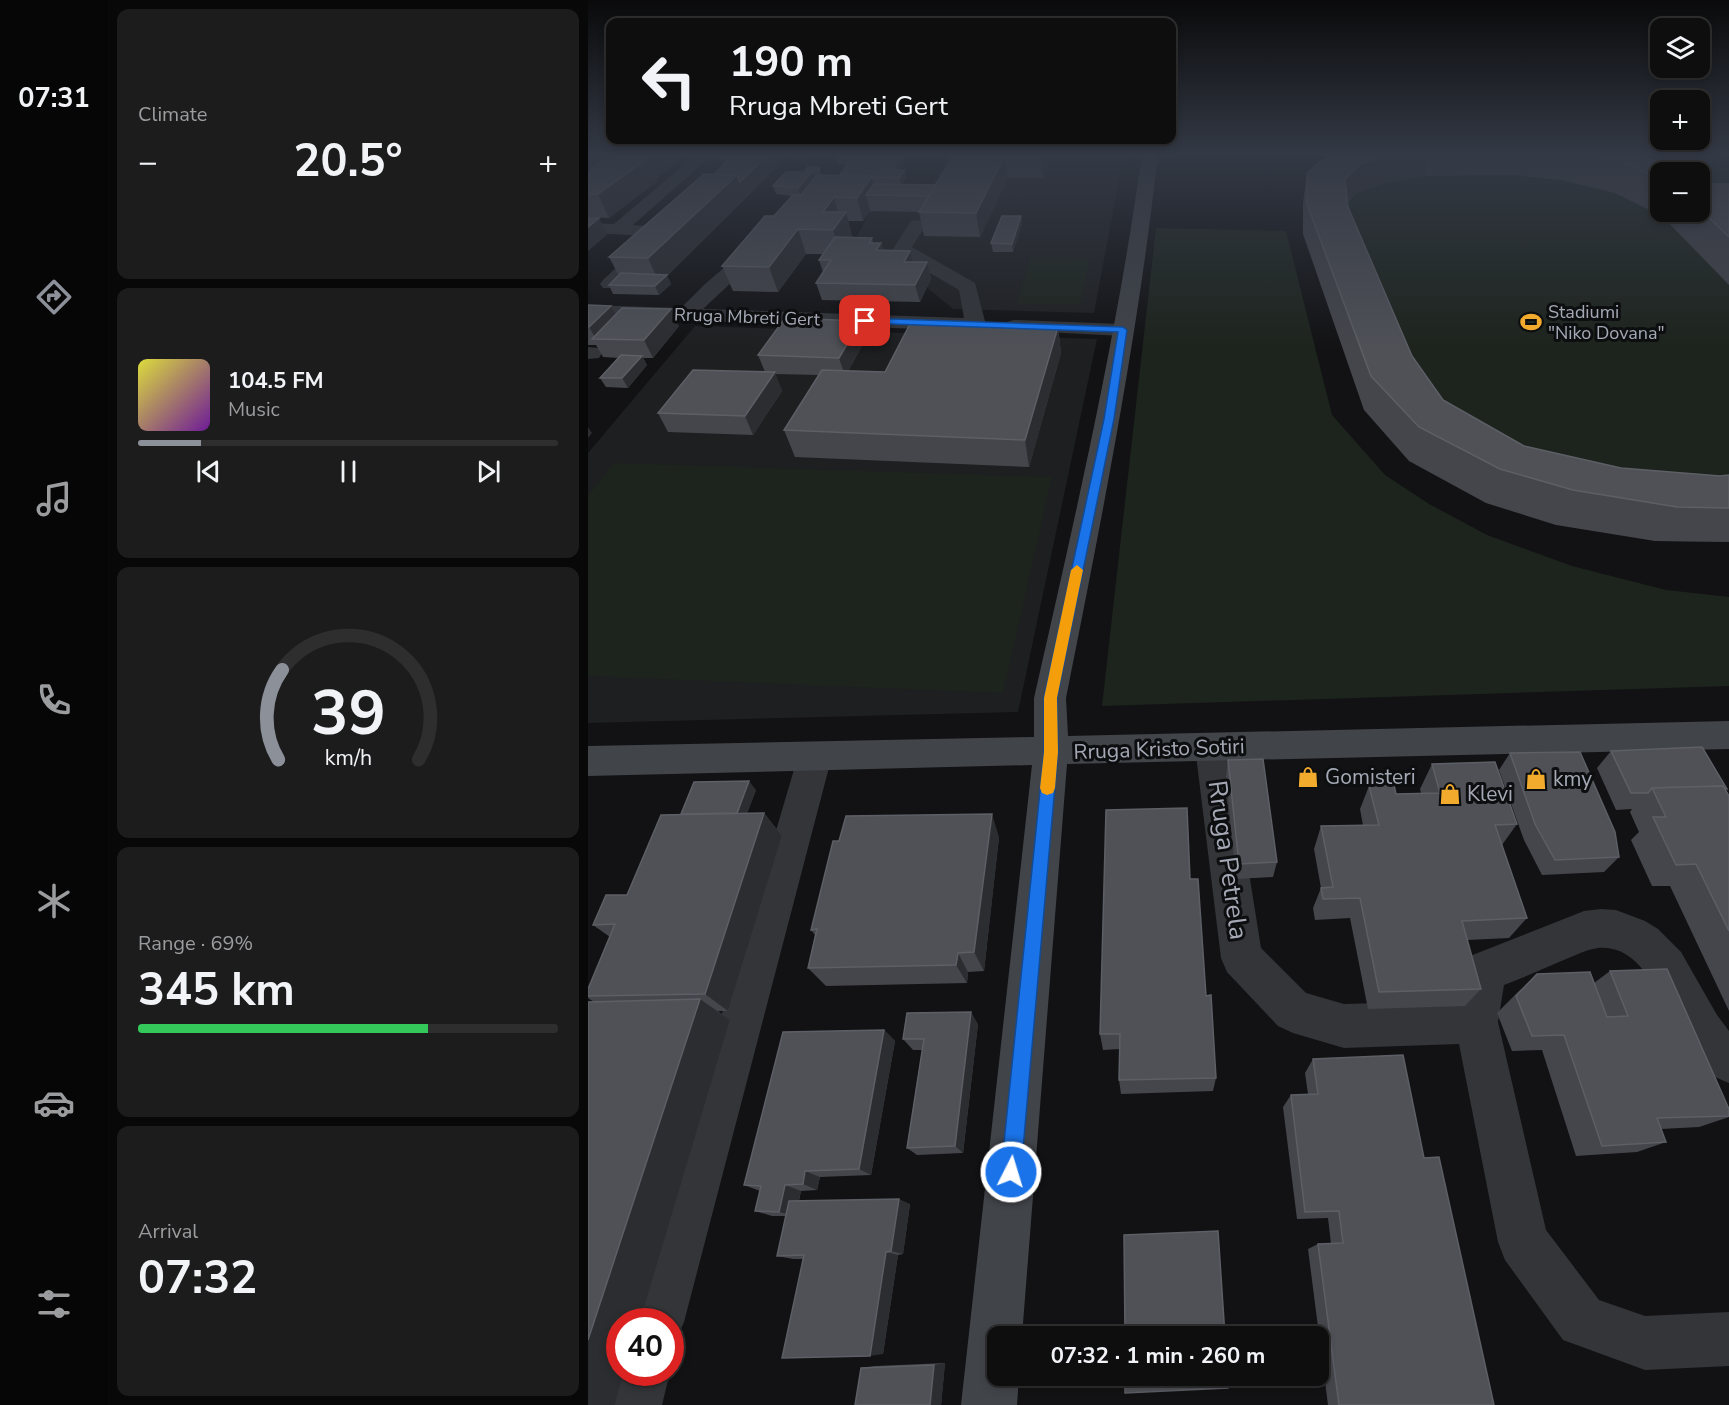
<!DOCTYPE html>
<meta charset="utf-8">
<style>
:root{--surface:#0e0e0f;--page:#1c1c1d;--text:#f1f3f6;--muted:#9b9c9e;--line:#2e2e2f;--accent:#8c9099}
body{margin:0;font-family:"Nunito Sans",sans-serif;background:var(--page);color:var(--text);height:100vh;display:flex;flex-direction:column;font-size:22px;white-space:nowrap}
*{box-sizing:border-box;margin:0}
p{font-size:20px;color:var(--muted)}
.icon{flex:none;width:33px;height:33px;fill:none;stroke:currentColor;stroke-width:2;stroke-linecap:round;stroke-linejoin:round}
.map{position:relative;flex:1;overflow:hidden}
.details{display:flex;flex-direction:column;gap:9px;padding:9px;background:#080808;width:480px}
.details>*{flex:none}
.top-card{position:absolute;left:18px;top:18px;width:570px;height:126px;border-radius:12px;box-shadow:0 3px 9px #0003,0 0 0 2px var(--line);background:#0e0e0f;color:var(--text);overflow:hidden}
.controls{position:absolute;left:1062px;top:18px;display:grid;gap:12px}
.controls a{display:grid;place-items:center;width:60px;height:60px;border-radius:12px;background:var(--surface);box-shadow:0 3px 9px #0003,0 0 0 2px var(--line);font-size:30px}
.speed{position:absolute;left:18px;top:1308px;display:flex;gap:12px;font-size:30px;font-weight:700;text-align:center}
.speed>*{display:grid;place-content:center;width:78px;height:78px;border-radius:50%;background:var(--surface);box-shadow:0 3px 9px #0003,0 0 0 2px var(--line);line-height:1}
.speed .limit{border:9px solid #d22;background:#fff;color:#111}
.pin{position:absolute;display:grid;place-items:center;width:51px;height:51px;color:#fff;margin:-26px;border-radius:12px;box-shadow:0 3px 9px #0006}
.me{position:absolute;width:66px;margin:-33px;rotate:5deg;stroke-linejoin:round;filter:drop-shadow(0 0 4px #0008)}
.turn{display:flex;align-items:center;gap:21px;height:126px;padding:0 24px;font-size:27px}
.turn .icon{width:78px;height:78px;stroke-width:2.5}
.turn b{display:block;font-size:42px;line-height:51px}
.big{font-size:45px;font-weight:700;line-height:1.1}
.details .card{flex:1;display:flex;flex-direction:column;justify-content:center;gap:9px;min-width:0;padding:0 21px;border-radius:12px;background:var(--page)}
.details .dial{align-items:center;gap:0}
.dial svg{height:156px;overflow:visible;fill:none;stroke:var(--line);stroke-width:7;stroke-linecap:round;text-anchor:middle}
.dial text{fill:var(--text);stroke:none}
.song{display:flex;align-items:center;gap:18px}
.cover{width:72px;height:72px;border-radius:9px;background:linear-gradient(135deg,hsl(60 70% 55%),hsl(280 70% 35%))}
.played{height:6px;border-radius:3px;background:linear-gradient(90deg,var(--accent) 15%,var(--line) 15%)}
.keys{display:flex;justify-content:space-around;direction:ltr}
.heat{display:flex;justify-content:space-between;align-items:center;font-size:33px;direction:ltr}
.charge{height:9px;border-radius:4px;background:linear-gradient(90deg,#34c759 69%,var(--line) 0)}
.trip{position:absolute;left:399px;top:1326px;width:342px;height:60px;border-radius:12px;background:var(--surface);box-shadow:0 3px 9px #0003,0 0 0 2px var(--line);font-weight:700;line-height:60px;text-align:center}
main{display:flex;flex:1;min-height:0}
.tab-bar{display:flex;flex-direction:column;width:108px;justify-content:space-around;align-items:center;background:#060606;color:var(--muted)}
.tab-bar .icon{width:42px;height:42px}
.tab-bar .selected{color:var(--accent)}
.tab-bar b{font-size:27px;color:var(--text)}
.map>svg:first-child{display:block}
</style>
<main>
<nav class="tab-bar">
<b>07:31</b>
<svg class="icon selected" aria-label="directions" viewBox="0 0 24 24"><path d="M12 3l9 9-9 9-9-9zM9 14v-3h6M13 9l2 2-2 2"/></svg>
<svg class="icon" aria-label="music" viewBox="0 0 24 24"><path d="M9 18V5l10-2v13"/><circle cx="6" cy="18" r="3"/><circle cx="16" cy="16" r="3"/></svg>
<svg class="icon" aria-label="phone" viewBox="0 0 24 24"><path d="M5 4h4l2 5-3 2q2 4 5 5l2-3 5 2v4C11 20 4 13 5 4z"/></svg>
<svg class="icon" aria-label="climate" viewBox="0 0 24 24"><path d="M12 3v18M4 7l16 10M4 17L20 7"/></svg>
<svg class="icon" aria-label="car" viewBox="0 0 24 24"><path d="M5 17H2v-5l4-1 3-4h7l3 4 3 1v5h-3M9 17h6M6 11h13"/><circle cx="7" cy="17" r="2"/><circle cx="17" cy="17" r="2"/></svg>
<svg class="icon" aria-label="filters" viewBox="0 0 24 24"><path d="M4 7h16M4 17h16"/><circle cx="9" cy="7" r="2"/><circle cx="15" cy="17" r="2"/></svg>
</nav>
<section class="details">
<div class="card"><p>Climate</p>
<div class="heat"><a>−</a><b class="big">20.5°</b><a>+</a></div>
</div>
<div class="card">
<div class="song"><i class="cover"></i><div><b>104.5 FM</b><p>Music</p></div></div>
<div class="played"></div>
<div class="keys"><svg class="icon" aria-label="previous" viewBox="0 0 24 24"><path d="M18 5L8 12l10 7zM5 5v14"/></svg><svg class="icon" aria-label="pause" viewBox="0 0 24 24"><path d="M8 5v14M16 5v14"/></svg><svg class="icon" aria-label="next" viewBox="0 0 24 24"><path d="M6 5l10 7-10 7zM19 5v14"/></svg></div>
</div>
<div class="card dial"><svg viewBox="0 0 100 80">
<path d="M14 69A42 42 0 1 1 86 69"/>
<path d="M14 69A42 42 0 0 1 16 23" stroke="#8c9099"/>
<text x="50" y="56" font-size="32" font-weight="700">39</text>
<text x="50" y="72" font-size="11">km/h</text>
</svg></div>
<div class="card"><p>Range · 69%</p><b class="big">345 km</b><div class="charge"></div></div>
<div class="card"><p>Arrival</p><b class="big">07:32</b></div>
</section>
<div class="map">
<svg width="1141" height="1405" viewBox="0 0 1141 1405">
<rect width="100%" height="100%" fill="#121214"/>
<g fill="#1e1f21">
<path d="M363,153H536L506,313L365,309L281,239L268,238L291,195L337,196Z"/>
<path d="M107,326L509,339L430,712L0,723V453Z"/>
</g>
<g fill="#1d241d">
<path d="M431,153H533L531,166L427,165Z"/>
<path d="M950,153H1141V214L1112,195V172H1072Z"/>
<path d="M996,173L1072,212L1141,221V542L1067,541L898,503L715,234V203L728,191L759,176Z"/>
<path d="M568,228L698,231L744,415L797,475L841,504L899,535L984,566L1078,590L1141,597V686L514,706Z"/>
<path d="M443,257L502,258L492,305L428,304Z"/>
<path d="M26,463L464,477L415,693L0,676V496Z"/>
</g>
<g fill="none" stroke-linecap="round" stroke-linejoin="round">
<g fill="#333539" fill-rule="evenodd">
<path d="M110,153H126L45,225L75,227L83,234L80,238L29,288H15L12,284L15,280L62,236L0,233V223L26,224Z"/>
<path d="M329,220L335,221L338,225L324,247L387,283L398,325L395,329L388,331L0,317V305L93,308L117,284L166,242H178L181,246L178,250L115,309L376,318L371,290L308,253L305,249L323,221Z"/>
<path d="M426,320L535,324L542,326L545,330L542,334L535,336L419,330L416,326L419,322Z"/>
<path d="M0,347L11,348L14,353L11,358L0,359Z"/>
<path d="M624,733L636,737L641,747L673,948L718,993L756,1004L870,1001L876,971L882,956L996,911L1013,909L1028,910L1057,921L1070,929L1093,952L1129,1015L1141,1031V1083C1129,1078 1119,1074 1110,1064C1083,1032 1064,942 1010,948C996,950 984,957 971,962C953,970 934,978 916,985L910,1022L958,1230L1011,1300L1057,1316L1141,1312V1366L1057,1370L975,1340L917,1260L910,1242L871,1044L756,1048L705,1033L690,1026L639,972L633,958L607,747L612,737Z"/>
<path d="M227,742L239,746L244,756L96,1322L88,1341L82,1343V1322H43L210,756L215,746Z"/>
<path d="M32,1363V1372H82L74,1405H18Z"/>
</g>
<path fill="#414449" fill-rule="evenodd" d="M554,153H570C550,337 514,517 478,698L480,736L1141,721V749L479,764L434,1336H410V1376H431L429,1405H373L444,765L0,776V746L446,737V698C487,517 529,337 554,153Z"/>
</g>
<g fill="#45464c">
<path d="M0,153H28L22,158H24L31,153H99L68,179L69,181L21,218L0,217Z"/>
<path d="M124,153H228L225,158L190,157L192,164L79,276L83,284L71,295L25,294L21,285L31,276L21,257L126,174L136,165L135,164L140,160H126Z"/>
<path d="M247,153H320L313,163L314,166L311,170H317L318,178L314,184L348,185L367,153H458L460,167L455,178H420L392,237L336,236L331,212L282,211L275,221H260L264,236L263,238H284L285,243H293L295,250L325,262H339L343,279L332,302L234,300L228,283L235,272L231,260L235,254H218L190,292L145,291L134,266L186,216L204,196L188,194L185,186L217,172V170L231,167L234,175L252,176L260,164H250Z"/>
<path d="M752,153H1039L1072,172V212H1112V182L1114,184H1141V285L1074,216L1027,193L973,180L925,175L836,176L800,182L768,193L760,202V207L824,356L855,400L936,446L1033,468L1132,476L1141,475V542L1067,541L968,525L898,503L821,461L776,410L715,234V203L719,173Z"/>
<path d="M433,216L434,224L425,252H405L403,243Z"/>
<path d="M0,305L28,314L91,326L65,358H55L59,365L40,388L18,387L12,378L31,358L15,357L8,345H0Z"/>
<path d="M470,327L473,353L441,467L207,457L196,430L230,375L187,374L194,391L165,435L80,432L70,413L177,372L170,355L278,339L260,371L297,372Z"/>
<path d="M1023,751L1139,789L1138,790L1141,796V1011L1082,886H1064L1043,840L1051,832L1042,812L1044,809L1028,810L1009,768Z"/>
<path d="M922,753L1031,857L1016,872L954,875L936,840L911,770Z"/>
<path d="M640,760L689,862L685,877L648,879L638,777Z"/>
<path d="M844,764L929,824L914,845L939,918L921,938L879,940L893,989L877,1006L780,1009L762,918L727,920L725,908L733,888L726,849L733,826L775,825L772,809L781,786L808,794L833,793L832,789Z"/>
<path d="M168,790L159,813H176L194,836L140,1011H130L142,1020L52,1322H32L36,1372L27,1405H0L6,1002L0,998V989L22,937L5,925L39,895L93,814Z"/>
<path d="M411,837L396,971L380,972L379,983L238,986L220,968L227,935L223,930Z"/>
<path d="M602,879L628,1078L625,1091L533,1094L531,1080L532,1049L515,1050L512,1034Z"/>
<path d="M1022,971L1141,1109V1117L1111,1127L1073,1129L1078,1142L1049,1152L988,1156L954,1050L924,1051L909,1013L930,992L949,974L1006,983Z"/>
<path d="M390,1024L375,1153L329,1155L319,1148L334,1050H325L315,1039Z"/>
<path d="M296,1030L307,1041L283,1175L232,1177L229,1190L213,1191L211,1201L322,1204L315,1254L310,1255L295,1354L215,1259H205L189,1256L198,1216H184L167,1211L172,1191L156,1185Z"/>
<path d="M725,1059L836,1158L906,1405H740L720,1249L730,1244H743L740,1218L709,1219L695,1107L703,1095L720,1094L717,1073Z"/>
<path d="M357,1363L353,1405H267L273,1368L287,1366Z"/>
</g>
<g fill="#2c2d31">
<path d="M0,153H28L0,174Z"/>
<path d="M63,153H99L68,179L69,181L21,218L10,194Z"/>
<path d="M182,153H189L192,164L157,198L152,182Z"/>
<path d="M307,153L295,169L291,154Z"/>
<path d="M313,153H320L313,163L314,166L306,178L304,170L309,158Z"/>
<path d="M454,153H458L460,167L455,178L453,156Z"/>
<path d="M809,153H841L836,176L800,182L768,193L752,209L757,179L773,164Z"/>
<path d="M417,155L420,178L392,237L388,213Z"/>
<path d="M290,162L292,170L284,178L289,195H278L282,211L275,221L269,198L280,176Z"/>
<path d="M317,170L318,178L313,186L311,178Z"/>
<path d="M224,172L227,180L213,196L210,188Z"/>
<path d="M149,175L157,198L79,276L83,284L71,295L67,286L71,282L60,258Z"/>
<path d="M246,197L252,219L258,212L264,236L252,254L245,230L235,212Z"/>
<path d="M433,216L434,224L425,252L424,244Z"/>
<path d="M11,218L19,235L0,251V227Z"/>
<path d="M210,229L218,254L190,292L181,267Z"/>
<path d="M293,243L297,260L288,250Z"/>
<path d="M322,251L326,268L316,262Z"/>
<path d="M339,262L343,279L332,302L327,285Z"/>
<path d="M23,306L33,324L8,339L1,327Z"/>
<path d="M83,309L91,326L65,358L56,340Z"/>
<path d="M273,321L278,339L257,376L251,358Z"/>
<path d="M470,327L473,353L441,467L437,440Z"/>
<path d="M54,356L59,365L40,388L34,378Z"/>
<path d="M187,372L194,391L165,435L157,416Z"/>
<path d="M0,427L4,433L0,438Z"/>
<path d="M161,781L168,790L154,827L148,819Z"/>
<path d="M176,813L194,836L140,1011L117,994Z"/>
<path d="M404,814L411,837L396,971L386,952Z"/>
<path d="M370,953L380,972L379,983L368,965Z"/>
<path d="M112,999L142,1020L52,1322H32V1372H36L27,1405H0V1340Z"/>
<path d="M383,1012L390,1024L375,1153L367,1146Z"/>
<path d="M296,1030L307,1041L283,1175L271,1169Z"/>
<path d="M217,1171L232,1177L229,1190L215,1184Z"/>
<path d="M197,1185L213,1191L207,1216L191,1212Z"/>
<path d="M311,1199L322,1204L315,1254L303,1251Z"/>
<path d="M298,1252L310,1255L295,1354L282,1356Z"/>
<path d="M357,1363L353,1405H342L346,1365Z"/>
</g>
<g fill="#4f5157" stroke="#5d5f66" stroke-width="1.5">
<path d="M31,153H63L56,159H59L10,194H0V176L2,175H0V172L19,158H24Z"/>
<path d="M150,153H182L152,182L149,175L126,174Z"/>
<path d="M300,153H313L309,158H312L304,170H317L311,178H284V176H283Z"/>
<path d="M367,153H454L453,156L417,155L388,213L331,212Z"/>
<path d="M752,153H809L773,164L757,179L760,207L824,356L855,400L936,446L1033,468L1132,476L1141,475V508L1089,507L985,490L912,469L831,427L783,376L719,204V173L732,162Z"/>
<path d="M991,153H1039L1058,158L1090,170L1095,172H1072V180L1039,164Z"/>
<path d="M141,159H143L138,164H135Z"/>
<path d="M262,161L290,162L280,176H251Z"/>
<path d="M220,167H231V170H217Z"/>
<path d="M198,172H224L210,188L185,186Z"/>
<path d="M116,174L149,175L60,258L21,257Z"/>
<path d="M229,175L284,176L269,198L246,197L235,212H258L245,230L210,229L181,267L134,266L177,216H186L205,195H213Z"/>
<path d="M1112,182L1114,184H1141V237L1112,209Z"/>
<path d="M286,184L348,185L341,196L278,195Z"/>
<path d="M414,216H433L424,244L403,243Z"/>
<path d="M0,218H11L0,227Z"/>
<path d="M247,237L284,238L281,243H293L288,250L322,251L316,262H339L327,285L228,283L243,260H231Z"/>
<path d="M33,273L79,275L67,286L21,285Z"/>
<path d="M0,305L23,306L1,327H0Z"/>
<path d="M34,308L83,309L56,340L4,339Z"/>
<path d="M197,318L273,321L251,358L170,355Z"/>
<path d="M323,322L470,327L437,440L196,430L234,370L297,372Z"/>
<path d="M33,355L54,356L34,378H12Z"/>
<path d="M105,370L187,372L157,416L70,413Z"/>
<path d="M1114,747L1139,789H1137L1135,786L1064,788L1060,793H1043L1023,751Z"/>
<path d="M992,752L1027,832L1031,857L967,860L947,824L922,753Z"/>
<path d="M675,759L689,862L651,864L640,760Z"/>
<path d="M907,762L929,824L907,825L939,918L874,921L893,989L791,992L772,898L735,899L733,888L745,887L733,826L791,825L781,786L806,785L808,794L852,793L844,764Z"/>
<path d="M161,781L149,813L93,814L106,782Z"/>
<path d="M1135,786L1141,796V931L1108,864L1088,865L1065,817H1078L1064,788Z"/>
<path d="M599,808L602,879H610L618,996L623,995L628,1078L531,1080L532,1034H512L518,810Z"/>
<path d="M176,813L117,994L0,996V989L27,924L5,925L18,895H39L73,815Z"/>
<path d="M404,814L386,952L370,953L368,965L220,968L229,929L223,930L245,841H251L258,816Z"/>
<path d="M1079,969L1141,1109V1116L1069,1118L1078,1142L1014,1146L976,1035L944,1036L928,996L949,974L1002,972L1019,1017L1040,1016L1022,971Z"/>
<path d="M112,999L0,1340V1002Z"/>
<path d="M383,1012L367,1146L319,1148L336,1039H315L319,1013Z"/>
<path d="M296,1030L271,1169L217,1171L215,1184L197,1185L191,1212L167,1211L173,1186L156,1185L195,1032Z"/>
<path d="M815,1055L836,1158L851,1157L906,1405H751L730,1244L755,1243L751,1211L717,1212L703,1095L730,1094L725,1059Z"/>
<path d="M311,1199L303,1251L298,1252L282,1356L194,1358L216,1255L189,1256L201,1201Z"/>
<path d="M630,1231L637,1336H537L536,1235Z"/>
<path d="M346,1365L342,1405H267L273,1368Z"/>
<path d="M537,1376H639L640,1388L537,1393Z"/>
</g>
<linearGradient id="sky" x2="0" y2="1"><stop stop-color="#0a0a0b"/><stop offset="0.44" stop-color="#333945"/><stop offset="1" stop-color="#333945" stop-opacity="0"/></linearGradient>
<rect width="1141" height="350" fill="url(#sky)"/>
<path fill="#1a73e8" stroke="#114b97" stroke-width="1.5" d="M277,318L535,327L539,330L526,419L469,698L470,752L433,1172L430,1179L423,1182L416,1179L413,1172L456,752V698L516,419L530,332L274,323V319Z"/>
<path fill="#f59e0b" d="M489,565L495,570L469,698L470,752L467,788L465,793L459,795L454,793L452,788L456,752V698L483,570Z"/>
<defs>
<symbol id="stadium-bare" viewBox="-9 -9 18 18"><path d="M0-5a6.5 5 0 1 0 0 10a6.5 5 0 1 0 0-10ZM-3.5-1.8h7v3.6h-7Z" fill="#f2ab2d" stroke="#0d0e0f" stroke-width="2.5" paint-order="stroke"/></symbol>
<symbol id="shop-bare" viewBox="-9 -9 18 18"><path d="M-5-2.5h2.3a2.7 3.5 0 0 1 5.4 0H5L5.5 6h-11ZM-1.5-2.5h3a1.5 2.3 0 0 0-3 0Z" fill="#f2ab2d" stroke="#0d0e0f" stroke-width="2.5" paint-order="stroke"/></symbol>
</defs>
<g fill-rule="evenodd">
<use href="#stadium-bare" x="928" y="307" width="30" height="30"/>
<use href="#shop-bare" x="705" y="762" width="30" height="30"/>
<use href="#shop-bare" x="933" y="764" width="30" height="30"/>
<use href="#shop-bare" x="847" y="779" width="30" height="30"/>
</g>
<g text-anchor="middle" dominant-baseline="central" stroke-width="6" stroke-linejoin="round" paint-order="stroke">
<g font-size="18" fill="#a4a9b5" stroke="#0d0e0f" text-anchor="start">
<text x="960" y="312">Stadiumi<tspan x="960" dy="21">"Niko Dovana"</tspan></text>
</g>
<g font-size="18" fill="#a4a9b5" stroke="#0d0e0f">
<text transform="translate(159 317) rotate(2)">Rruga Mbreti Gert</text>
</g>
<g font-size="21" fill="#a4a9b5" stroke="#0d0e0f">
<text transform="translate(571 749) rotate(-2)">Rruga Kristo Sotiri</text>
</g>
<g font-size="21" fill="#a4a9b5" stroke="#0d0e0f" text-anchor="start">
<text x="737" y="777">Gomisteri</text>
<text x="965" y="779">kmy</text>
<text x="879" y="794">Klevi</text>
</g>
<g font-size="26" fill="#a4a9b5" stroke="#0d0e0f">
<text transform="translate(640 860) rotate(82)">Rruga Petrela</text>
</g>
</g>
</svg>
<div class="controls">
<a><svg class="icon" aria-label="layers" viewBox="0 0 24 24"><path d="M12 4l9 5-9 5-9-5zM3 14l9 5 9-5"/></svg></a>
<a>+</a>
<a>−</a>
</div>
<div class="speed"><div class="limit">40</div></div>
<div class="pin" style="left:277px;top:321px;background:#d93025"><svg class="icon" aria-label="arrive" viewBox="0 0 24 24"><path d="M6 21V4h12l-3 4 3 4H6"/></svg></div>
<svg class="me" style="left:423px;top:1172px" viewBox="-20 -20 40 40"><circle r="17" fill="#1a73e8" stroke="#fff" stroke-width="3"/><path d="M0-11L8 9 0 5-8 9z" fill="#fff"/></svg>
<div class="trip">07:32 · 1 min · 260 m</div>
<div class="top-card">
<div class="turn"><svg class="icon" aria-label="left" viewBox="0 0 24 24"><path d="M17 20v-9H6M10 6l-5 5 5 5"/></svg><div><b>190 m</b>Rruga Mbreti Gert</div></div>
</div>
</div>
</main>
